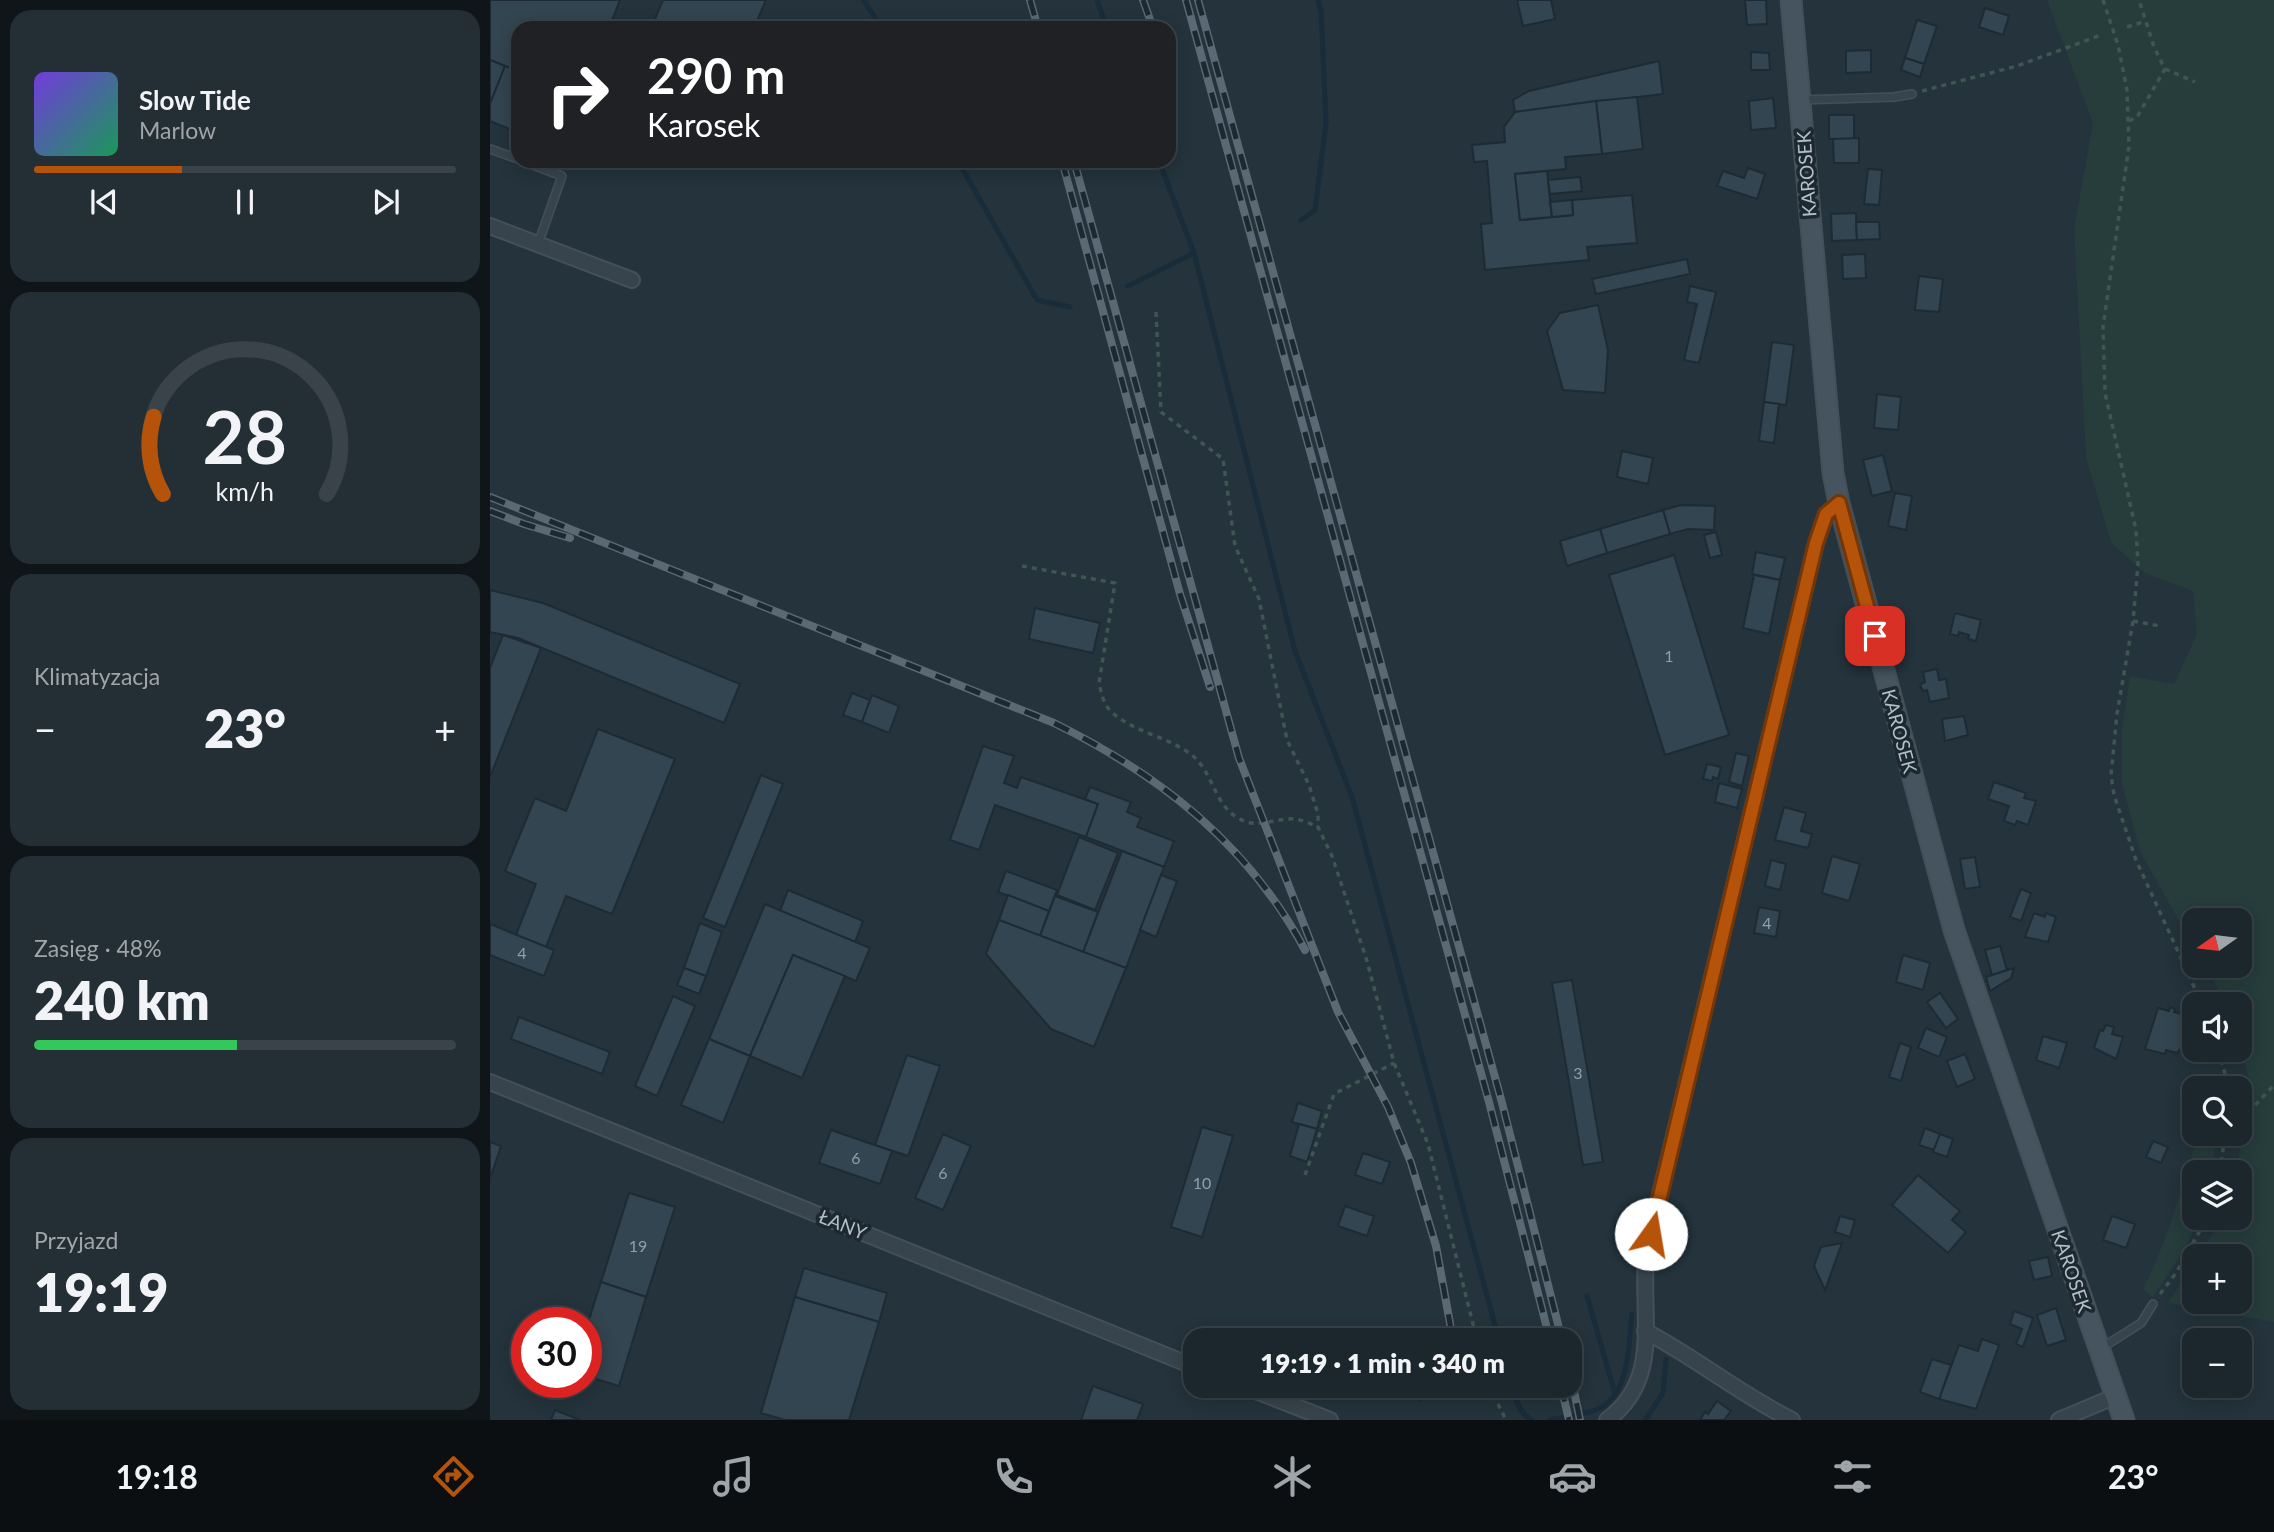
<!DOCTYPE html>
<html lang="pl">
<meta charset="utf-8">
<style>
:root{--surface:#1b262d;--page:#242e35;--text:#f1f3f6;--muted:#a0a5aa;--line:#394349;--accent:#b45309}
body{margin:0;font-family:Lato,sans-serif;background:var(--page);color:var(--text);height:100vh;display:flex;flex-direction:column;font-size:26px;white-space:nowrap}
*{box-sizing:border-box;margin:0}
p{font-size:23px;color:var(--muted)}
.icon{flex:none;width:38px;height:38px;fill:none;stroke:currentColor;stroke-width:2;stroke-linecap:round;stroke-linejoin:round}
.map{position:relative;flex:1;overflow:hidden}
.panel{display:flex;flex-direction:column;gap:10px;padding:10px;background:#0f1519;width:490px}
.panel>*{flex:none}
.top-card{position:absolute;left:21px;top:21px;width:665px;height:147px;border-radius:21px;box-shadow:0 4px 18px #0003,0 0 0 2px var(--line);background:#202124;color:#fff;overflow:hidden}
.needle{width:46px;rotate:256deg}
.buttons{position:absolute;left:1692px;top:908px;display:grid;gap:14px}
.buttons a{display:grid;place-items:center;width:70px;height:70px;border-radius:14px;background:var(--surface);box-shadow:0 4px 18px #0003,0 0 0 2px var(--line);font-size:35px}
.speed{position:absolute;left:21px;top:1307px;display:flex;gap:14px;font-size:35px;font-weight:700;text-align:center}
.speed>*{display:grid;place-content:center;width:91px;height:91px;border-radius:50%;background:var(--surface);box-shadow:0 4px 18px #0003,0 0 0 2px var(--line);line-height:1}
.speed .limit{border:10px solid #d22;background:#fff;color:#111}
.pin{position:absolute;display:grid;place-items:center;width:60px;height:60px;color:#fff;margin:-30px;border-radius:14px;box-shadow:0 4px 10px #0006}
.me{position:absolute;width:77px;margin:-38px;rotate:13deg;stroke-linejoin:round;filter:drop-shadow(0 0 5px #0008)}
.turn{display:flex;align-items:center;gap:24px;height:147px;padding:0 21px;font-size:32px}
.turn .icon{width:91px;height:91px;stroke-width:2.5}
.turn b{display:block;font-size:49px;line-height:60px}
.big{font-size:52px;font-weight:800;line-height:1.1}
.panel .widget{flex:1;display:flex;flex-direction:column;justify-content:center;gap:10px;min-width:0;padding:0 24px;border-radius:21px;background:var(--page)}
.panel .dial{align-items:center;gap:0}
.dial svg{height:182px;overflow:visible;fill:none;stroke:var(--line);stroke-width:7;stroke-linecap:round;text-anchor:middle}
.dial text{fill:var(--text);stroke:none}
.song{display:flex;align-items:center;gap:21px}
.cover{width:84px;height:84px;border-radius:10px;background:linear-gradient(135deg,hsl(260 70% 55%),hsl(150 70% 35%))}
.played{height:7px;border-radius:4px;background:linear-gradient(90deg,var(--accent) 35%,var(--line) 35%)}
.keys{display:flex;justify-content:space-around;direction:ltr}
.heat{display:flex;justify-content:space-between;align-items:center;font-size:38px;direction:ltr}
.charge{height:10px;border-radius:5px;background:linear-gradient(90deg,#34c759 48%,var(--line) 0)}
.trip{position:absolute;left:693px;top:1328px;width:399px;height:70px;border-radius:21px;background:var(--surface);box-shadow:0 4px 18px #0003,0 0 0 2px var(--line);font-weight:800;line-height:70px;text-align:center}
.dock{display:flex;height:112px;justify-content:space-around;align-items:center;background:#0b0f12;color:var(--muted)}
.dock .icon{width:49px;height:49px}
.dock .selected{color:var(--accent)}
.dock b{font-size:32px;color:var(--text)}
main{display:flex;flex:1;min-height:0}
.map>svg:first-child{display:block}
</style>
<main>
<section class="panel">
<div class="widget">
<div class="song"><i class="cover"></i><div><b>Slow Tide</b><p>Marlow</p></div></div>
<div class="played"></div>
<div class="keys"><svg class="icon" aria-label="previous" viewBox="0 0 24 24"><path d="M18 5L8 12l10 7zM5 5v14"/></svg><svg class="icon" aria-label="pause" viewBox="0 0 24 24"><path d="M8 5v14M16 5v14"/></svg><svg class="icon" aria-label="next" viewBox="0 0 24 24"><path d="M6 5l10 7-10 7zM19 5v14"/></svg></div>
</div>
<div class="widget dial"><svg viewBox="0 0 100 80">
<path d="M14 69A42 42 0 1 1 86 69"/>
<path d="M14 69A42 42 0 0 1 10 35" stroke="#b45309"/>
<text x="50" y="56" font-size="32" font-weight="700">28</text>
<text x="50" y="72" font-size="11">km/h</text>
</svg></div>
<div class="widget"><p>Klimatyzacja</p>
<div class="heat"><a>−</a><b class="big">23°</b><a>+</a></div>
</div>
<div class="widget"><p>Zasięg · 48%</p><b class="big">240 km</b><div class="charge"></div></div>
<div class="widget"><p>Przyjazd</p><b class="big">19:19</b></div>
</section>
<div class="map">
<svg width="1784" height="1420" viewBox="0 0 1784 1420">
<rect width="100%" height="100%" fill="#24333c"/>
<g fill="#263d3c">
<path d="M1557,0H1784V1322L1678,1303L1704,1262V1302H1750V1256H1708L1723,1233L1729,1218H1750V1172H1747L1759,1077L1750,1050V1004H1733L1728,989L1715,966H1750V920H1704V948L1650,851L1632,784V729L1640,676L1684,684L1707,634L1703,591L1655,573L1621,542L1596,458L1584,229L1603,123Z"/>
<path d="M1709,1134H1726L1722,1172H1704V1218H1711L1685,1264L1663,1297L1653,1289C1679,1240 1691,1186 1709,1134Z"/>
</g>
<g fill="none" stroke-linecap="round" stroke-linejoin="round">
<g stroke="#182c3a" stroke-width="5">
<path d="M374,0L391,28"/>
<path d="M607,0L617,28"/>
<path d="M468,161L547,300L580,307"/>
<path d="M669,161L704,253L805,651L862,797L1009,1340"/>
<path d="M811,220L825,210L836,122L831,11L828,0"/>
<path d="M638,286L704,253"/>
<path d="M1097,1296L1125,1394"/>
<path d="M1022,1386C1025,1398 1030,1415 1042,1420"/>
<path d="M1060,1420C1074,1417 1089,1415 1103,1411C1141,1399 1138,1345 1142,1314"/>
<path d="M1155,1420L1173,1393L1176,1359"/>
</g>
</g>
<g fill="#334550" stroke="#1f2b34" stroke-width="2">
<path d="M0,0H130L119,28H28V71L0,60Z"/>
<path d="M173,0H276L264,28H161Z"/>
<path d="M1027,0H1061L1065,19L1033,26Z"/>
<path d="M1255,0H1276L1277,24L1257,25Z"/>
<path d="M1495,8L1519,16L1513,35L1489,27Z"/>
<path d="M1427,20L1447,26L1434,64L1415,58Z"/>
<path d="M1381,50V72L1356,73V51Z"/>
<path d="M1261,52L1279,53L1280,70H1261Z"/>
<path d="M1415,58L1434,64L1430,77L1411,70Z"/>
<path d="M0,60L15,66L0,104Z"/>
<path d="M1169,61L1173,94L1025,112L1023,100L1039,91Z"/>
<path d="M15,66L28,71V108L20,129L0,121V104Z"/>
<path d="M1147,97L1153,149L1112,154L1106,101Z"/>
<path d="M1283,98L1286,128L1261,130L1259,101Z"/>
<path d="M1106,101L1112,154L1075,157L1076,169L1025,174L1030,220L1083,215L1082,200L1142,195L1147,243L1097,247L1099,260L995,270L991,224L1002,223L997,161L984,162L982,145L1015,142L1014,127L1025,112Z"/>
<rect x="1339" y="115" width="25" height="24"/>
<path d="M1369,138V163H1344L1343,139Z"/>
<path d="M1258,168L1275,174L1267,199L1227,186L1233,171L1254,178Z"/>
<path d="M1378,169L1392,170L1389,205L1374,204Z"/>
<path d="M1057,171L1062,217L1030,220L1025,174Z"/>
<path d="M1090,177L1092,191L1060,194L1058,180Z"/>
<path d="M1082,200L1083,215L1062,217L1060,202Z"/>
<path d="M1366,213L1367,240L1342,241L1341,214Z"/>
<path d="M1366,222H1389L1390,239L1367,240Z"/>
<path d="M1375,254L1376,278L1353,279L1352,255Z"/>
<path d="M1197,259L1200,274L1106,294L1102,279Z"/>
<path d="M1429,276L1453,279L1449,312L1425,310Z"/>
<path d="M1200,286L1226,292L1209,363L1194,360L1207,304L1197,302Z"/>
<path d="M1108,305L1118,350L1115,393L1073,390L1057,331L1070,313Z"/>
<path d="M1282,342L1304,345L1296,405L1274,402Z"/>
<path d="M1387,394L1411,397L1408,430L1384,428Z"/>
<path d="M1274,402L1289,404L1284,443L1269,441Z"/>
<path d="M1132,451L1163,458L1158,484L1127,477Z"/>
<path d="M1393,455L1402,491L1382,496L1373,460Z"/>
<path d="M1405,493L1422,496L1416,530L1398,526Z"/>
<path d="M1191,505L1225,506L1224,530L1198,529L1180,534L1173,510Z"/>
<path d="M1173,510L1180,534L1117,553L1110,529Z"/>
<path d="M1110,529L1117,553L1077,566L1070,541Z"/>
<path d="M1226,532L1232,555L1220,558L1214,535Z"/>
<path d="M1266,552L1295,558L1290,580L1262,574Z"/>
<path d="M1184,555L1239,735L1175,755L1119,575Z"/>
<path d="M1264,575L1290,580L1279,634L1253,628Z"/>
<path d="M0,590L53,603L250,684L234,723L28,638L0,632Z"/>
<path d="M545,608L610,623L603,653L539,639Z"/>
<path d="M1465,613L1491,620L1486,641L1478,639L1479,635L1469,632L1468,636L1460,634Z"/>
<path d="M13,635L51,648L0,777V668Z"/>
<path d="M1447,669L1449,680L1456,679L1459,698L1440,702L1437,690L1433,691L1430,685L1435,682L1433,672Z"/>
<path d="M362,693L380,700L372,722L353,715Z"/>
<path d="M382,695L409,706L399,733L372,722Z"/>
<path d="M1474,716L1478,735L1455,741L1452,719Z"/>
<path d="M108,729L185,759L122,914L76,896L56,947L26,935L46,884L15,871L45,798L76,811Z"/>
<path d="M493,746L524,756L514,783L527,788L531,777L608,804L596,837L505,805L489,850L460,840Z"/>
<path d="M1246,753L1259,756L1252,786L1239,782Z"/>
<path d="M1217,764L1231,767L1228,779L1223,777L1222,781L1213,779Z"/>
<path d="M271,775L293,784L235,927L213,918Z"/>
<path d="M1504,782L1536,793L1534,798L1546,801L1538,825L1527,821L1525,825L1514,821L1519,806L1498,799Z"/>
<path d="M1229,783L1252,789L1247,808L1225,802Z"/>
<path d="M600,787L641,802L637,812L651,818L647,827L684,841L674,867L596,837L608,804L595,799Z"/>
<path d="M1294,807L1316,813L1311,831L1322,834L1318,848L1285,840Z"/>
<path d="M589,837L628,853L605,910L567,895Z"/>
<path d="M632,851L674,867L636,968L593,952Z"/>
<path d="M1342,856L1370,864L1359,901L1332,893Z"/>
<path d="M1485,857L1490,887L1475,889L1470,859Z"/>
<path d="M1281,860L1296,864L1290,890L1275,886Z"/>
<path d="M516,871L567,890L559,911L508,892Z"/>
<path d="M671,875L687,881L666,937L650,930Z"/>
<path d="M1531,889L1541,893L1531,921L1520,917Z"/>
<path d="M298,890L373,921L365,942L290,911Z"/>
<path d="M518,895L559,911L550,936L509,920Z"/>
<path d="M565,896L608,912L593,952L550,936Z"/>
<path d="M275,904L380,948L366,981L303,955L260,1056L219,1039Z"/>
<path d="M1269,907L1290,911L1286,937L1264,933Z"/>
<path d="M1544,913L1555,917L1556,913L1566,917L1558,942L1535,937Z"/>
<path d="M509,920L636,968L604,1047L561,1029L496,954Z"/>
<path d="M210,923L232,932L216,976L194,968Z"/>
<path d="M0,924L64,950L54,976L0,955Z"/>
<path d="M1510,946L1517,970L1502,975L1495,950Z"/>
<path d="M303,955L355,976L312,1078L260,1056Z"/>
<path d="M1413,955L1440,963L1433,990L1406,982Z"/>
<path d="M194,968L216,976L209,994L187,985Z"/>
<path d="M1524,968L1521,978L1500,991L1496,977Z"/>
<path d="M1082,980L1113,1162L1093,1165L1062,983Z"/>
<path d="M1450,993L1468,1019L1456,1028L1437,1002Z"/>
<path d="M183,996L205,1006L167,1096L145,1086Z"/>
<path d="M1680,1007L1685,1009L1684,1012L1695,1015L1691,1037L1697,1040L1687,1053L1676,1050L1675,1054L1655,1049L1668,1008L1679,1011Z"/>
<path d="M29,1017L120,1052L112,1074L21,1039Z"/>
<path d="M1616,1025L1624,1027L1622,1034L1633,1037L1626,1059L1604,1048L1610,1030L1613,1031Z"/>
<path d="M1436,1028L1457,1037L1449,1057L1428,1048Z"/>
<path d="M1553,1036L1577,1043L1569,1068L1546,1060Z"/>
<path d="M219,1039L260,1056L233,1123L191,1105Z"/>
<path d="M1410,1043L1421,1047L1411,1081L1399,1077Z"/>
<path d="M1475,1054L1485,1079L1467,1087L1457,1061Z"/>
<path d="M417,1055L450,1066L418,1156L385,1145Z"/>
<path d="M808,1103L832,1111L827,1129L802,1122Z"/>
<path d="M809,1124L827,1129L817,1162L800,1156Z"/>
<path d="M712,1127L743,1136L712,1237L681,1227Z"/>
<path d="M1435,1128L1450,1134L1444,1150L1429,1145Z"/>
<path d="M341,1130L402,1151L390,1184L329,1163Z"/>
<path d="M453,1134L481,1146L453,1210L425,1198Z"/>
<path d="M1450,1134L1463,1139L1457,1157L1443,1152Z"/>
<path d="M1663,1141L1678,1147L1671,1163L1656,1157Z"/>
<path d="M0,1142L11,1146L1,1176H0Z"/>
<path d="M873,1153L900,1162L892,1184L865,1175Z"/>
<path d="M1428,1175L1470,1211L1462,1220L1476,1232L1458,1253L1402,1205Z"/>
<path d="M139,1193L185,1207L156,1297L111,1282Z"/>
<path d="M855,1206L884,1216L877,1236L848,1226Z"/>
<path d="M1350,1216L1365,1220L1360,1237L1345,1232Z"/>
<path d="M1622,1216L1645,1224L1636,1248L1613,1240Z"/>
<path d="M1352,1243L1335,1290L1324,1266L1331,1247Z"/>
<path d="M1558,1257L1562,1276L1544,1280L1539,1261Z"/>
<path d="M314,1268L397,1293L389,1322L305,1297Z"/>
<path d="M111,1282L156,1297L129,1386L96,1376V1329Z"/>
<path d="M305,1297L389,1322L359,1420H295L271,1413Z"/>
<path d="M1566,1308L1576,1340L1557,1346L1547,1315Z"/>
<path d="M1524,1311L1543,1318L1533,1347L1526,1344L1532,1329L1520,1324Z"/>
<path d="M920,1327L951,1336L950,1340H916Z"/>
<path d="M1492,1339L1509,1345L1486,1409L1449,1399L1469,1345L1488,1351Z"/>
<path d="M1442,1359L1461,1365L1449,1399L1430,1392Z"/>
<path d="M603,1386L653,1404L647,1420H591Z"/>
<path d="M902,1386H936L931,1401L900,1391Z"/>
<path d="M1227,1401L1241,1411L1234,1420H1210L1215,1412L1218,1414Z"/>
<path d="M65,1410L90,1420H61Z"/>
</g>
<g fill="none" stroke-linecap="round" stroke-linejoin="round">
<defs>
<g id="lane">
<path d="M1311,100L1404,97L1422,94"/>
<path d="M0,149L28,159"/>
<path d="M32,161L72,176L48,244"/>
<path d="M1610,1349L1651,1323L1663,1304"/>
</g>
<g id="street">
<path d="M0,226L142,280"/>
<path d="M0,1082L705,1367"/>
<path d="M1155,1331C1206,1358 1250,1394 1302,1420"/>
<path d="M753,1386L840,1420"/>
<path d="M1117,1420C1172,1380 1151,1317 1156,1259C1157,1243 1162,1227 1166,1211L1326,543L1336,514L1349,503"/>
<path d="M1569,1420L1626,1396"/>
</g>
<path id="secondary" d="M1301,0L1343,473L1349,503L1464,930L1634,1420"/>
</defs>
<use href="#lane" stroke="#445059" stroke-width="10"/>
<use href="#street" stroke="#445059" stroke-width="18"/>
<use href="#secondary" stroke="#445059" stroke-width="23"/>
<g stroke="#3f5653" stroke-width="3.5" stroke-dasharray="5 5" stroke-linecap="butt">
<path d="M1613,0L1628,45L1637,90L1639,146L1613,327L1615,393L1646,530L1648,565L1643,621L1627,714L1621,775L1624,795L1646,860L1712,1004"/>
<path d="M1637,27L1656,21"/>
<path d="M1675,69L1705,82"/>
<path d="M1432,91L1527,66L1611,35"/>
<path d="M1639,121L1647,117L1675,69L1664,47L1649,0"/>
<path d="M666,312L671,412L733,459L745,546L769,599L797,740L819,785L828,814V827L842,856L877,961L904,1063L938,1144L987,1340"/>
<path d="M532,566L625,583L609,683C611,692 613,701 618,708C637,731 679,736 703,756C724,774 724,806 750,819C765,828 782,820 798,819C809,818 819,823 828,827"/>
<path d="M1643,621L1670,626"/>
<path d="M1729,1050L1736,1078V1088"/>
<path d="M1750,1117L1755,1116L1784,1085"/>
<path d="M1730,1172L1735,1134"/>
<path d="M815,1175L844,1094L904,1063"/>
<path d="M1670,1294L1686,1273L1717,1218"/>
<path d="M999,1386L1016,1420"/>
</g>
<use href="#lane" stroke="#38444d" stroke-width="7"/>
<use href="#street" stroke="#38444d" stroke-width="14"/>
<use href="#secondary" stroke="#46545f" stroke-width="19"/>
<defs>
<g id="rail">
<path d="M540,0L548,28"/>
<path d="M653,0L663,28"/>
<path d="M696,0L999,1102L1060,1340"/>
<path d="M708,0L1011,1099L1072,1340"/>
<path d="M572,161L690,594L720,687"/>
<path d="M584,161L749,758L848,1012L898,1107L921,1163L946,1246L963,1340"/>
<path d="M0,497L564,723C670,775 758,844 815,950"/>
<path d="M0,511L34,524L80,538"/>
<path d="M1080,1372L1090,1420"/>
<path d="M1071,1386L1079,1420"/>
</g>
</defs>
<use href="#rail" stroke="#5a6973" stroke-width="8"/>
<use href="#rail" stroke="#1d2931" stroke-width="5" stroke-dasharray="16" stroke-linecap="butt"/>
</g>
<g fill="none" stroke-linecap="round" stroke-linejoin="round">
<defs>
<path id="route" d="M1161,1234L1326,543L1336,514L1349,503L1385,636"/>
</defs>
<use href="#route" stroke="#753606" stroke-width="18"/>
<use href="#route" stroke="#b45309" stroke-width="12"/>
</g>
<g text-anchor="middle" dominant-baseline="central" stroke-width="7" stroke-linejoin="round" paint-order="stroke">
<g font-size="16" fill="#929fa9">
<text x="1179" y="655">1</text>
<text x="1277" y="922">4</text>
<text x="32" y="952">4</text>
<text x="1088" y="1072">3</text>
<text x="366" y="1157">6</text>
<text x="453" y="1172">6</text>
<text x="712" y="1182">10</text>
<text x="148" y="1245">19</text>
</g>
<g font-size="19" fill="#b4bfc8" stroke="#1d2931">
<text transform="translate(1316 174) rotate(-94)">KAROSEK</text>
<text transform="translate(1410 731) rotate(75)">KAROSEK</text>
<text transform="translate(353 1224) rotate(22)">ŁANY</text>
<text transform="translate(1582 1271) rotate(71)">KAROSEK</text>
</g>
</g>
</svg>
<div class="buttons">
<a><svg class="needle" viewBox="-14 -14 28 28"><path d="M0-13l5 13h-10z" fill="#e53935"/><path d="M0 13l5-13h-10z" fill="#a0a5aa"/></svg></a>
<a><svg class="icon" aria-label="sound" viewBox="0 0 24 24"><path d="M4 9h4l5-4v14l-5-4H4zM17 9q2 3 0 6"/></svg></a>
<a><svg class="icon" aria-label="search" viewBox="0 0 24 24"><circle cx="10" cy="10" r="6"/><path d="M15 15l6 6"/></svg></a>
<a><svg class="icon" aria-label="layers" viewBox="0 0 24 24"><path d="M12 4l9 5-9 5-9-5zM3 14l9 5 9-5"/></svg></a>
<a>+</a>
<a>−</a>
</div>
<div class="speed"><div class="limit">30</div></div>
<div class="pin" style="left:1385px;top:636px;background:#d93025"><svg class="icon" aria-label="arrive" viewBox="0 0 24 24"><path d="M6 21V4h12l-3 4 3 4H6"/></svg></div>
<svg class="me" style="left:1161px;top:1234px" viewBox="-20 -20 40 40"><circle r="19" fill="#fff"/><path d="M0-13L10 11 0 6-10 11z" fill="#b45309"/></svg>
<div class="trip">19:19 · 1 min · 340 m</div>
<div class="top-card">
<div class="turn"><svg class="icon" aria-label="right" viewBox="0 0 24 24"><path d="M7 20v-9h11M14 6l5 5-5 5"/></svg><div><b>290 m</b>Karosek</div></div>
</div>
</div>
</main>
<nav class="dock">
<b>19:18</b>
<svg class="icon selected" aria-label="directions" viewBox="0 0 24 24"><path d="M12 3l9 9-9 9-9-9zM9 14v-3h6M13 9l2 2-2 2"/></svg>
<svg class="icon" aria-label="music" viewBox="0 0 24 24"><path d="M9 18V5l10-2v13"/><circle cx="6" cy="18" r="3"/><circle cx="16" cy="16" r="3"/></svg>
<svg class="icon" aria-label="phone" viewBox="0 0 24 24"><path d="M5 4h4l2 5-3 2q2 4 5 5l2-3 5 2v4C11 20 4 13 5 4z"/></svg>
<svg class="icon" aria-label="climate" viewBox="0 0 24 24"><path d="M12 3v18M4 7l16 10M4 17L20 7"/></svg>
<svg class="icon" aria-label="car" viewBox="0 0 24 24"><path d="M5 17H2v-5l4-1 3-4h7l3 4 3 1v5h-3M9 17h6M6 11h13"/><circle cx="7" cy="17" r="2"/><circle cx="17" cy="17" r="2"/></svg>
<svg class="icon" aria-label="filters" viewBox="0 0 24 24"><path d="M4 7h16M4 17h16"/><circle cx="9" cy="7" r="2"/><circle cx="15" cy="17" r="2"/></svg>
<b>23°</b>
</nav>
